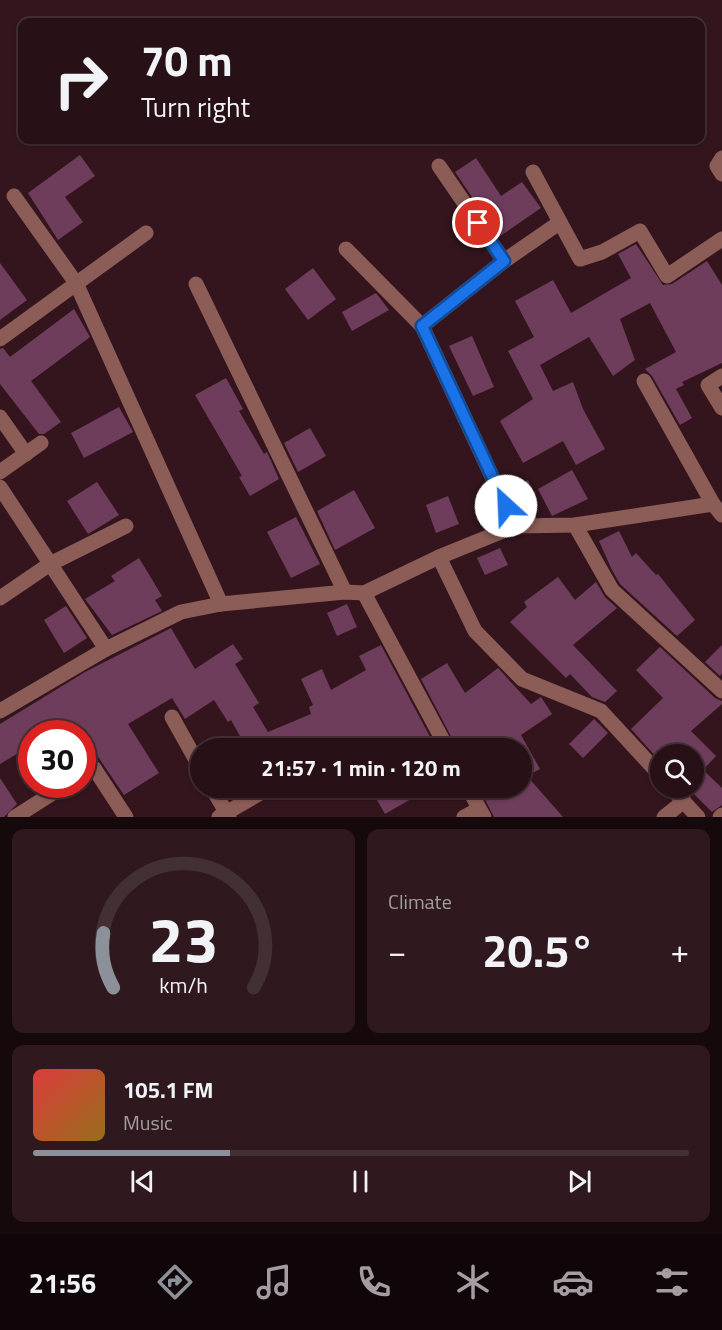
<!DOCTYPE html>
<meta charset="utf-8">
<style>
:root{--surface:#271016;--page:#2f191f;--text:#f1f3f6;--muted:#a49da1;--line:#433035;--accent:#8c9099}
body{margin:0;font-family:"Titillium Web",sans-serif;background:var(--page);color:var(--text);height:100vh;display:flex;flex-direction:column;font-size:22px;white-space:nowrap}
*{box-sizing:border-box;margin:0}
p{font-size:20px;color:var(--muted)}
.icon{flex:none;width:33px;height:33px;fill:none;stroke:currentColor;stroke-width:2;stroke-linecap:round;stroke-linejoin:round}
.map{position:relative;height:817px;overflow:hidden}
.sheet{display:flex;flex-direction:column;gap:12px;padding:12px;background:#15090c;flex:1}
.sheet>*{flex:none}
.banner{position:absolute;left:18px;top:18px;width:687px;height:126px;border-radius:12px;box-shadow:0 2px 4px #0004,0 0 0 2px var(--line);background:#271016;color:var(--text);overflow:hidden}
.controls{position:absolute;left:650px;top:744px;display:grid;gap:12px}
.controls a{display:grid;place-items:center;width:54px;height:54px;border-radius:50%;background:var(--surface);box-shadow:0 2px 4px #0004,0 0 0 2px var(--line);font-size:30px}
.speed{position:absolute;left:18px;top:720px;display:flex;gap:12px;font-size:30px;font-weight:700;text-align:center}
.speed>*{display:grid;place-content:center;width:78px;height:78px;border-radius:50%;background:var(--surface);box-shadow:0 2px 4px #0004,0 0 0 2px var(--line);line-height:1}
.speed .limit{border:9px solid #d22;background:#fff;color:#111}
.pin{position:absolute;display:grid;place-items:center;width:51px;height:51px;color:#fff;margin:-26px;border:3px solid #fff;border-radius:50%;box-shadow:0 2px 6px #0007}
.me{position:absolute;width:66px;margin:-33px;rotate:335deg;stroke-linejoin:round;filter:drop-shadow(0 0 4px #0008)}
.turn{display:flex;align-items:center;gap:21px;height:126px;padding:0 24px;font-size:27px}
.turn .icon{width:78px;height:78px;stroke-width:2.5}
.turn b{display:block;font-size:42px;line-height:51px}
.big{font-size:45px;font-weight:700;line-height:1.1}
.sheet .tile{flex:1;display:flex;flex-direction:column;justify-content:center;gap:9px;min-width:0;padding:0 21px;border-radius:12px;background:var(--page)}
.sheet .dial{align-items:center;gap:0}
.dial svg{height:156px;overflow:visible;fill:none;stroke:var(--line);stroke-width:7;stroke-linecap:round;text-anchor:middle}
.dial text{fill:var(--text);stroke:none}
.song{display:flex;align-items:center;gap:18px}
.cover{width:72px;height:72px;border-radius:9px;background:linear-gradient(135deg,hsl(0 70% 55%),hsl(40 70% 35%))}
.played{height:6px;border-radius:3px;background:linear-gradient(90deg,var(--accent) 30%,var(--line) 30%)}
.keys{display:flex;justify-content:space-around;direction:ltr}
.heat{display:flex;justify-content:space-between;align-items:center;font-size:33px;direction:ltr}
.sheet .tiles{flex:1;display:grid;gap:12px;grid-template-columns:1fr 1fr}
.tile:last-child{grid-column:span 2}
.trip{position:absolute;left:190px;top:738px;width:342px;height:60px;border-radius:30px;background:var(--surface);box-shadow:0 2px 4px #0004,0 0 0 2px var(--line);font-weight:700;line-height:60px;text-align:center}
.tabs{display:flex;height:96px;justify-content:space-around;align-items:center;background:#100609;color:var(--muted)}
.tabs .icon{width:42px;height:42px}
.tabs .on{color:var(--accent)}
.tabs b{font-size:27px;color:var(--text)}
.map>svg:first-child{display:block}
</style>
<div class="map">
<svg width="722" height="817" viewBox="0 0 722 817">
<rect width="100%" height="100%" fill="#34151d"/>
<g fill="#6e3d5c">
<path d="M80,155L95,176L65,197L83,222L58,240L28,193Z"/>
<path d="M476,158L501,196L522,182L541,208L499,237L455,172Z"/>
<path d="M636,244L663,285L672,284L707,261L722,285V363L682,382L684,385L676,389L692,418L680,425L652,376L645,369L676,352L650,303L620,319L635,360L613,376L589,337L540,365L553,391L573,382L583,409L605,449L576,465L563,441L523,463L500,421L533,399L508,351L534,337L515,301L553,280L571,313L631,278L618,254Z"/>
<path d="M0,263L27,300L0,320Z"/>
<path d="M313,268L336,299L308,320L285,289Z"/>
<path d="M376,293L389,310L352,331L342,312Z"/>
<path d="M74,309L90,337L31,381L61,422L44,434H39L0,384V349L3,348L10,357Z"/>
<path d="M472,336L494,387L473,396L449,346Z"/>
<path d="M226,378L243,409L239,411L264,454L267,452L279,479L250,496L239,477L242,476L195,395Z"/>
<path d="M119,407L133,432L84,458L71,433Z"/>
<path d="M310,428L326,456L298,472L284,443Z"/>
<path d="M572,470L588,499L552,516L538,489Z"/>
<path d="M528,480L538,503L520,511L510,489Z"/>
<path d="M97,482L119,515L88,534L67,501Z"/>
<path d="M354,490L375,528L335,550L317,511Z"/>
<path d="M448,496L459,524L436,533L426,505Z"/>
<path d="M296,517L320,564L291,578L267,532Z"/>
<path d="M619,531L632,557L636,553L656,575L658,574L695,620L677,636L620,584L612,570L599,541Z"/>
<path d="M500,548L508,565L485,575L477,558Z"/>
<path d="M139,558L162,596L155,600L162,611L112,635L85,599L115,581L111,576Z"/>
<path d="M558,577L575,600L596,582L605,597L617,608L573,645L617,691L605,702L592,697L570,674L566,678L510,622L527,607L524,602Z"/>
<path d="M347,604L357,627L337,636L327,613Z"/>
<path d="M66,606L87,638L64,653L44,620Z"/>
<path d="M171,628L195,669L233,644L243,659L235,664L259,703L253,707L268,732L311,714L309,707L313,705L301,679L322,669L331,690L366,670L359,656L381,645L436,748H231L244,743L231,720L228,722L214,700L185,719L172,698L128,724L159,773L124,795L90,745L82,749V734H74L68,723L51,734H32V745L0,764V724L85,672Z"/>
<path d="M722,645V673L720,676L705,662Z"/>
<path d="M660,647L715,698L722,701V704L691,731L716,756L703,770L722,788V805L712,812L693,793V754H660V761L631,729L663,698L636,670Z"/>
<path d="M447,663L465,693L498,668L531,704L541,697L552,714L521,735L540,769L527,776L563,817H494L479,788H522V748H457L421,679Z"/>
<path d="M594,719L608,733L583,758L569,744Z"/>
<path d="M0,778L17,804L4,817H0Z"/>
<path d="M370,788H430L385,814Z"/>
</g>
<g fill="none" stroke-linecap="round" stroke-linejoin="round">
<g stroke="#8c5d56" stroke-width="15">
<path d="M722,158L717,166L722,174"/>
<path d="M439,166L504,261L422,326L515,526"/>
<path d="M533,172L580,259L602,252L640,231L667,276L722,239"/>
<path d="M14,196L76,283L221,604"/>
<path d="M346,249L422,326"/>
<path d="M504,261L559,223"/>
<path d="M196,284L345,592"/>
<path d="M0,339L146,233"/>
<path d="M722,376L708,385L722,408"/>
<path d="M644,381L713,504L722,515"/>
<path d="M0,417L26,454"/>
<path d="M0,472L41,443"/>
<path d="M0,487L106,649"/>
<path d="M575,525L612,590L722,691"/>
<path d="M439,557L475,631L522,679L601,711L660,775"/>
<path d="M0,598L50,564L126,526"/>
<path d="M0,711L106,649L181,612L221,604L345,592L364,593"/>
<path d="M172,717L201,769"/>
<path d="M447,748L364,593L439,557L515,526L575,525L713,504"/>
<path d="M82,775L94,768L126,817"/>
<path d="M212,788L229,817"/>
<path d="M468,788L484,817"/>
<path d="M671,788L698,817"/>
<path d="M15,817L67,784"/>
<path d="M219,817L269,788"/>
<path d="M464,817L479,809"/>
<path d="M664,817L684,801"/>
<path d="M720,817L722,815"/>
</g>
</g>
<g fill="none" stroke-linecap="round" stroke-linejoin="round">
<defs>
<path id="route" d="M478,223L504,261L422,326L506,506"/>
</defs>
<use href="#route" stroke="#114b97" stroke-width="15"/>
<use href="#route" stroke="#1a73e8" stroke-width="10"/>
</g>
</svg>
<div class="controls">
<a><svg class="icon" aria-label="search" viewBox="0 0 24 24"><circle cx="10" cy="10" r="6"/><path d="M15 15l6 6"/></svg></a>
</div>
<div class="speed"><div class="limit">30</div></div>
<div class="pin" style="left:478px;top:223px;background:#d93025"><svg class="icon" aria-label="arrive" viewBox="0 0 24 24"><path d="M6 21V4h12l-3 4 3 4H6"/></svg></div>
<svg class="me" style="left:506px;top:506px" viewBox="-20 -20 40 40"><circle r="19" fill="#fff"/><path d="M0-13L10 11 0 6-10 11z" fill="#1a73e8"/></svg>
<div class="trip">21:57 · 1 min · 120 m</div>
<div class="banner">
<div class="turn"><svg class="icon" aria-label="right" viewBox="0 0 24 24"><path d="M7 20v-9h11M14 6l5 5-5 5"/></svg><div><b>70 m</b>Turn right</div></div>
</div>
</div>
<section class="sheet">
<div class="tiles">
<div class="tile dial"><svg viewBox="0 0 100 80">
<path d="M14 69A42 42 0 1 1 86 69"/>
<path d="M14 69A42 42 0 0 1 9 41" stroke="#8c9099"/>
<text x="50" y="56" font-size="32" font-weight="700">23</text>
<text x="50" y="72" font-size="11">km/h</text>
</svg></div>
<div class="tile"><p>Climate</p>
<div class="heat"><a>−</a><b class="big">20.5°</b><a>+</a></div>
</div>
<div class="tile">
<div class="song"><i class="cover"></i><div><b>105.1 FM</b><p>Music</p></div></div>
<div class="played"></div>
<div class="keys"><svg class="icon" aria-label="previous" viewBox="0 0 24 24"><path d="M18 5L8 12l10 7zM5 5v14"/></svg><svg class="icon" aria-label="pause" viewBox="0 0 24 24"><path d="M8 5v14M16 5v14"/></svg><svg class="icon" aria-label="next" viewBox="0 0 24 24"><path d="M6 5l10 7-10 7zM19 5v14"/></svg></div>
</div>
</div>
</section>
<nav class="tabs">
<b>21:56</b>
<svg class="icon on" aria-label="directions" viewBox="0 0 24 24"><path d="M12 3l9 9-9 9-9-9zM9 14v-3h6M13 9l2 2-2 2"/></svg>
<svg class="icon" aria-label="music" viewBox="0 0 24 24"><path d="M9 18V5l10-2v13"/><circle cx="6" cy="18" r="3"/><circle cx="16" cy="16" r="3"/></svg>
<svg class="icon" aria-label="phone" viewBox="0 0 24 24"><path d="M5 4h4l2 5-3 2q2 4 5 5l2-3 5 2v4C11 20 4 13 5 4z"/></svg>
<svg class="icon" aria-label="climate" viewBox="0 0 24 24"><path d="M12 3v18M4 7l16 10M4 17L20 7"/></svg>
<svg class="icon" aria-label="car" viewBox="0 0 24 24"><path d="M5 17H2v-5l4-1 3-4h7l3 4 3 1v5h-3M9 17h6M6 11h13"/><circle cx="7" cy="17" r="2"/><circle cx="17" cy="17" r="2"/></svg>
<svg class="icon" aria-label="filters" viewBox="0 0 24 24"><path d="M4 7h16M4 17h16"/><circle cx="9" cy="7" r="2"/><circle cx="15" cy="17" r="2"/></svg>
</nav>
